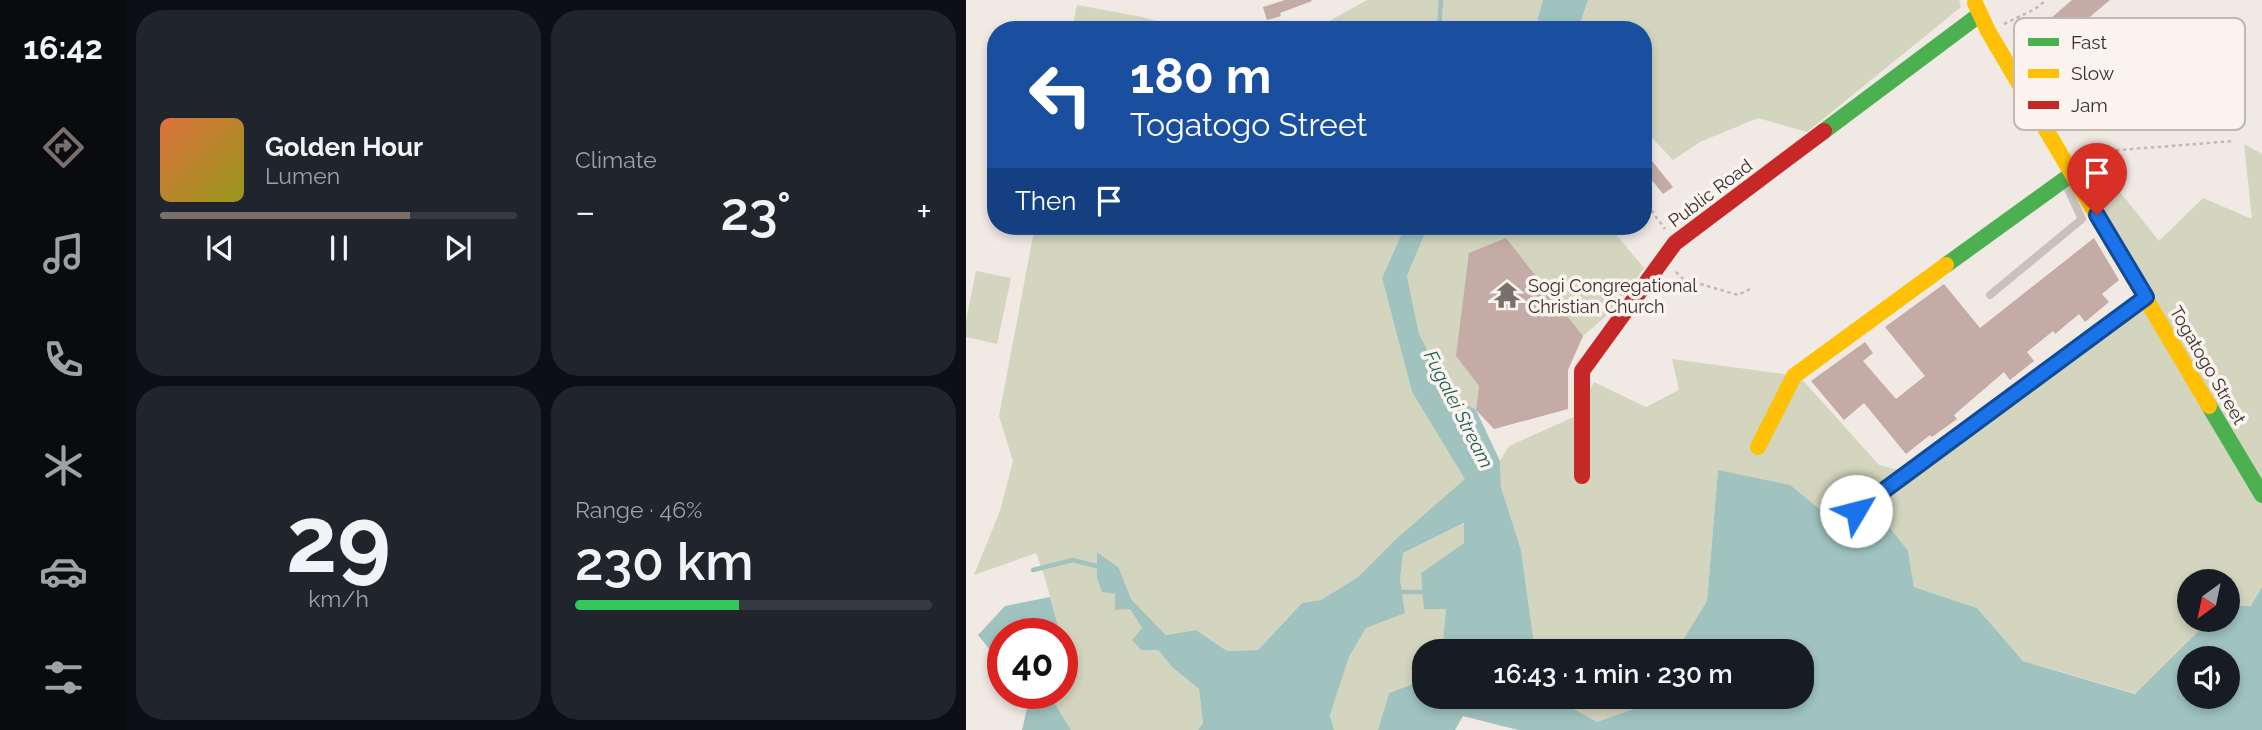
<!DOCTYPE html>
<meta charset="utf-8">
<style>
:root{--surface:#171b24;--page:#20242c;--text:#f1f3f6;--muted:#9ea1a6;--line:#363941;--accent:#7a6f6b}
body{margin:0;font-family:Raleway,sans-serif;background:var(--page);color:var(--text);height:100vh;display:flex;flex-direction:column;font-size:26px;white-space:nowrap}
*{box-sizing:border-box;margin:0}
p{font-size:23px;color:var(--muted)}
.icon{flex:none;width:38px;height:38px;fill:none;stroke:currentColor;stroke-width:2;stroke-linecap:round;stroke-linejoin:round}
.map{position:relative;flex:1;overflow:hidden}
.sheet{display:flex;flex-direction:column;gap:10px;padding:10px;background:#0d0f14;width:840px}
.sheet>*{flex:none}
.top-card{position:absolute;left:21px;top:21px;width:665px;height:214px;border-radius:28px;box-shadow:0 4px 10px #0003;background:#1a4fa0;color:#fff;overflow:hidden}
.needle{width:46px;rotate:213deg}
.fabs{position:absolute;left:1211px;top:569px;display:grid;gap:14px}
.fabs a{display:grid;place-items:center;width:63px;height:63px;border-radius:50%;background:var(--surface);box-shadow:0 4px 10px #0003;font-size:35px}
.speed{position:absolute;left:21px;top:618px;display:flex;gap:14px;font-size:35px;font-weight:700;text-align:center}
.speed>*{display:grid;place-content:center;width:91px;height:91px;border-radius:50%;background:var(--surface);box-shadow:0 4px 10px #0003;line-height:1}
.speed .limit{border:10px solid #d22;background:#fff;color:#111}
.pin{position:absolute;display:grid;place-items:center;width:60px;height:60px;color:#fff;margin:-72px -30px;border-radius:50% 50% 50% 0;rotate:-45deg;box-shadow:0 0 7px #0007}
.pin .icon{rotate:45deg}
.me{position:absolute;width:77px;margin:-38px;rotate:53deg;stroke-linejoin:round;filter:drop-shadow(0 0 5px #0008)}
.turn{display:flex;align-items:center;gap:24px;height:147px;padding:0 28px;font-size:32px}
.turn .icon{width:91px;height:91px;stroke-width:2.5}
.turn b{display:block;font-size:49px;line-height:60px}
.then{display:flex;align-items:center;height:66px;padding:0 28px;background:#0003;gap:14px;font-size:26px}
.big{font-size:52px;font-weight:600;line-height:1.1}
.sheet .tile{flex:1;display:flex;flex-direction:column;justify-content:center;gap:10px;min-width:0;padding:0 24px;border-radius:28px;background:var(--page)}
.sheet .dial{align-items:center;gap:0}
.dial b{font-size:91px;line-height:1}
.song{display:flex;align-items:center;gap:21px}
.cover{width:84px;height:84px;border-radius:10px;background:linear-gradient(135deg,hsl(20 70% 55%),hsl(60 70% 35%))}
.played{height:7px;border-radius:4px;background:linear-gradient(90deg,var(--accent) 70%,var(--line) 70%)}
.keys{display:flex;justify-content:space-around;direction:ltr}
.heat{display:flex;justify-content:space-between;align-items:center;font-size:38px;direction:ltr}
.charge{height:10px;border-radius:5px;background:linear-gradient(90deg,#34c759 46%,var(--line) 0)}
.sheet .tiles{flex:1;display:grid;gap:10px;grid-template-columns:repeat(2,1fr)}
.trip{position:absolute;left:446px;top:639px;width:402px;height:70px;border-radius:28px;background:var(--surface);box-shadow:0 4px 10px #0003;font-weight:600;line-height:70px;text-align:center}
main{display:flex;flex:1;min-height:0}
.menu{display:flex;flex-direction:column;width:126px;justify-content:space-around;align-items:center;background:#090b0e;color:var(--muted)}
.menu .icon{width:49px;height:49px}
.menu .on{color:var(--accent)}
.menu b{font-size:32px;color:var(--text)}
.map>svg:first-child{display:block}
</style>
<main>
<nav class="menu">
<b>16:42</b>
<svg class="icon on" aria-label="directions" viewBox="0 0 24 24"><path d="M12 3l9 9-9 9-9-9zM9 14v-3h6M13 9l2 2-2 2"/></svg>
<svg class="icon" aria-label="music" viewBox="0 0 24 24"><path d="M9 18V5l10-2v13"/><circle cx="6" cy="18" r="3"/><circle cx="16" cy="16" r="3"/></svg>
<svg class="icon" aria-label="phone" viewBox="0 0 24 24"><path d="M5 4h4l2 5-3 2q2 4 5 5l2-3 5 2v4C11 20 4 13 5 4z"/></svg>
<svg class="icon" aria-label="climate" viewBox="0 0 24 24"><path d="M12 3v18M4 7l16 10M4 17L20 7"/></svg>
<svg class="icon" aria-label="car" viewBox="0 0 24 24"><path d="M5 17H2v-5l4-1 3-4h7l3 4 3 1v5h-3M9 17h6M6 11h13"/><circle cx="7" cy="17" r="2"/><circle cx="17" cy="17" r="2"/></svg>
<svg class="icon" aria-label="filters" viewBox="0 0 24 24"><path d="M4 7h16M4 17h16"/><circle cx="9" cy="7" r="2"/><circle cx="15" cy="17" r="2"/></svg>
</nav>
<section class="sheet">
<div class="tiles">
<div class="tile">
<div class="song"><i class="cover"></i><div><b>Golden Hour</b><p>Lumen</p></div></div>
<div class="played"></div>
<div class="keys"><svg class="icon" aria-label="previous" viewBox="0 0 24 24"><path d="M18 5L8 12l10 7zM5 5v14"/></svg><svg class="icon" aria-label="pause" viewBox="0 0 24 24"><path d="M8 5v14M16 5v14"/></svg><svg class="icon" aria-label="next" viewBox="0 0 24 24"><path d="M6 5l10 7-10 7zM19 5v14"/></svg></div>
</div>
<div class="tile"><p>Climate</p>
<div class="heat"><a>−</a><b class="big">23°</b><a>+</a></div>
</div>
<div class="tile dial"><b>29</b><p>km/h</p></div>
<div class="tile"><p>Range · 46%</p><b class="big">230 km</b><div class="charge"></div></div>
</div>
</section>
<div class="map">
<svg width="1296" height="730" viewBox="0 0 1296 730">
<rect width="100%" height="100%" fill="#f0e9e4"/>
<g fill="#d3d5be" fill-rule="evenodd">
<path d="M401,0H577L572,17V30H347Z"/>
<path d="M622,0H993L995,7L841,132L792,118L734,142L707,160L677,128V30H612Z"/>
<path d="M111,5L176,17L223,30H106Z"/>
<path d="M1278,144L1296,154V730L1057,661L1011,608L948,587L942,551L884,534L752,470L741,601L710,651H569L555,550L535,487L534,461L543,446L610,416L628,382L680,407L713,390L706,359L833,376L913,465L937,471L1176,296L1105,179L1134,167L1193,241L1237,198L1286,219ZM1223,581H1262V620H1223ZM1223,658H1262V696H1223Z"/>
<path d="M69,226H439L416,278L446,392L500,479L430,539L392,577L355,600L336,603L292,650L261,651L230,630L200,635L165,599L153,568L149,594L164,609L176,628L167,639L192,650L206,667L233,689L237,723L232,730H105L88,702L90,693H96V665L99,652L96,634L94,633L79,578L70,553L8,575L34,511L47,461L33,416Z"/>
<path d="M466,226H643L678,268L648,309L617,336L540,239L490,356L513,386L510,410L484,393L453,334L441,276L459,233Z"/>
<path d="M10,271L45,278L31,344L0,337V321Z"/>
<path d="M499,523L498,543L455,573L480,609L476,651H458V677L452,682L423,693L412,730H368L364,715L383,657L400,628L439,612L434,579L437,553Z"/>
<path d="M592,697H682L676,706L631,722L597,703Z"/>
</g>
<g fill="#a0c3bf" fill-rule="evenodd">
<path d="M577,0H622L612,30H573L572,17Z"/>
<path d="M439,226H466L459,233L441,276L453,334L484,393L510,410L534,461L535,487L555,550L569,651H476L480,609H458L455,573L498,543V523L437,553L434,579L439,613L400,628L383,657L364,715L368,730H232L237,723L233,689L206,667L192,650H175L166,640L176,628L164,609L149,610V594L136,592L131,578V552L153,568L165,599L200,635L230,630L261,651L292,650L336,603L355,600L392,577L430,539L499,479L446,392L416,278Z"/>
<path d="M752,470L824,485L884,534L916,518L942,551L948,587L1011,608L1057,661L1169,694L1244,620H1262V606H1285L1296,587V730H552L497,716L489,730H412L423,693L452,682L458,677V696L592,697L597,703L631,722L676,706L682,697L836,696V651H710L741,601ZM1262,658V696H1223V658Z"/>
<path d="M84,597L94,633L37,634V666L12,635L39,606Z"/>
<path d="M57,693H90L88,702L105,730H56L63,700Z"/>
</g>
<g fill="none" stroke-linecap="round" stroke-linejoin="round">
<g stroke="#a0c3bf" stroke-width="4.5">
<path d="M473,30L475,0"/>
<path d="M67,570L107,560L134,567"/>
<path d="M430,592H460"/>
</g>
</g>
<g fill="#c4aba5">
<path d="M319,0H345L346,1L314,13L315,16L301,20L297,7Z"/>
<path d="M1106,0H1144L1063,68L1049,49Z"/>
<path d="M677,150L707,187L697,194L677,169Z"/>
<path d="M540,238L617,336L602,370V409L528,429L510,410L513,386L490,356L503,253Z"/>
<path d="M1128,238L1153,280L1136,294L1143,302L1119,322L1113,314L1089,334L1087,331L1061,352L1068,361L1044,380L1038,372L988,415L991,419L966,437L964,435L940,454L898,403L878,420L845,381L899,342L907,353L897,361L930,399L959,376L919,327L978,284L1014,328Z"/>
</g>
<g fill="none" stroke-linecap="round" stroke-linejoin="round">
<g stroke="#c2b9b5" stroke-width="2.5" stroke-dasharray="3.5 3.5" stroke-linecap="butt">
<path d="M1038,24L1069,9L1080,0"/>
<path d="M1115,153L1268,141"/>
<path d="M677,199L699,229"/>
<path d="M710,272L717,279L772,295L786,288"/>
</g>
<path stroke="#c9c1bd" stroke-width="8" d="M1024,295L1116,219L1099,183"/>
<g stroke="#4caf50" stroke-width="16">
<path d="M858,131L1013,15"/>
<path d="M980,265L1106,174"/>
<path d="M1243,406L1296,495"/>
<path d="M890,511L1180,297"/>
</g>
<g stroke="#ffc107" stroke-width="16">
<path d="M1009,3L1022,31L1243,406"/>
<path d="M792,447L828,376L980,265"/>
</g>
<path stroke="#c62828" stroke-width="16" d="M616,476V371L709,243L858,131"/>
</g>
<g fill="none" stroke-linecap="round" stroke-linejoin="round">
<defs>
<path id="route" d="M890,511L1180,297L1131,215"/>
</defs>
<use href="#route" stroke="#114b97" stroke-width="18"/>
<use href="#route" stroke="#1a73e8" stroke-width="12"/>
</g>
<defs>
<symbol id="temple-bare" viewBox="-9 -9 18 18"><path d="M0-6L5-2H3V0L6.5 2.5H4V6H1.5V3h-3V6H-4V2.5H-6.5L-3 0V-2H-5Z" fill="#7a6f6b" stroke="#fbf3ed" stroke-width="2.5" paint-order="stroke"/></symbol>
</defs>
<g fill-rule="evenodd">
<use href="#temple-bare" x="522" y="276" width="38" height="38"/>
</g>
<g text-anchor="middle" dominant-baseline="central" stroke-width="7" stroke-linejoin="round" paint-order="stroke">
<g font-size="18" fill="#3b2d2a" stroke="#fbf3ed">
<text transform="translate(744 193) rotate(-37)">Public Road</text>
<text transform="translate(1242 365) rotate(60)">Togatogo Street</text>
</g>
<g font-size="18" fill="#3b2d2a" stroke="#fbf3ed" text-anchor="start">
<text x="562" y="285">Sogi Congregational<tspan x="562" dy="21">Christian Church</tspan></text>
</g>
<g font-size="19" font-style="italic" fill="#1d5f5b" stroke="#fbf3ed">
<text transform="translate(493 409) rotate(63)">Fugalei Stream</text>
</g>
</g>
<rect x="1048" y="18" width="231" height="112" rx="10" fill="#fbf3ed" stroke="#c1b8b2" stroke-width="2"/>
<rect x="1062" y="38" width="31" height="8" fill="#4caf50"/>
<rect x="1062" y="69" width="31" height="9" fill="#ffc107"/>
<rect x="1062" y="101" width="31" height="8" fill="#c62828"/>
<g font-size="19" fill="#3b2d2a">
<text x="1105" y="49">Fast</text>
<text x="1105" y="80">Slow</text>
<text x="1105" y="112">Jam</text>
</g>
</svg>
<div class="fabs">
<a><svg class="needle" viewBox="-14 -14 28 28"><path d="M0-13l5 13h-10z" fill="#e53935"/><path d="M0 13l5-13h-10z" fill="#9ea1a6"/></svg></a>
<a><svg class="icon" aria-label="sound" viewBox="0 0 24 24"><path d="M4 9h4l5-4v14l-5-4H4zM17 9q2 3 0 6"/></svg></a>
</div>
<div class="speed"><div class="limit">40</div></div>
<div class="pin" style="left:1131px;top:215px;background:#d93025"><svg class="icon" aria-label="arrive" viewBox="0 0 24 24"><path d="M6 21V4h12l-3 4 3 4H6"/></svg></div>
<svg class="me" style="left:890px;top:511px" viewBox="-20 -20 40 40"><circle r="19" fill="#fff"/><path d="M0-13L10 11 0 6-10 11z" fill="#1a73e8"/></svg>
<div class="trip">16:43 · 1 min · 230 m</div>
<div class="top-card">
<div class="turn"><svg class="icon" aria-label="left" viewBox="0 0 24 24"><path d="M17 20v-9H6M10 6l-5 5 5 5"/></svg><div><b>180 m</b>Togatogo Street</div></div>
<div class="then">Then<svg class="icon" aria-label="arrive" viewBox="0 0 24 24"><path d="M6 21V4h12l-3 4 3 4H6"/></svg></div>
</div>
</div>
</main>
